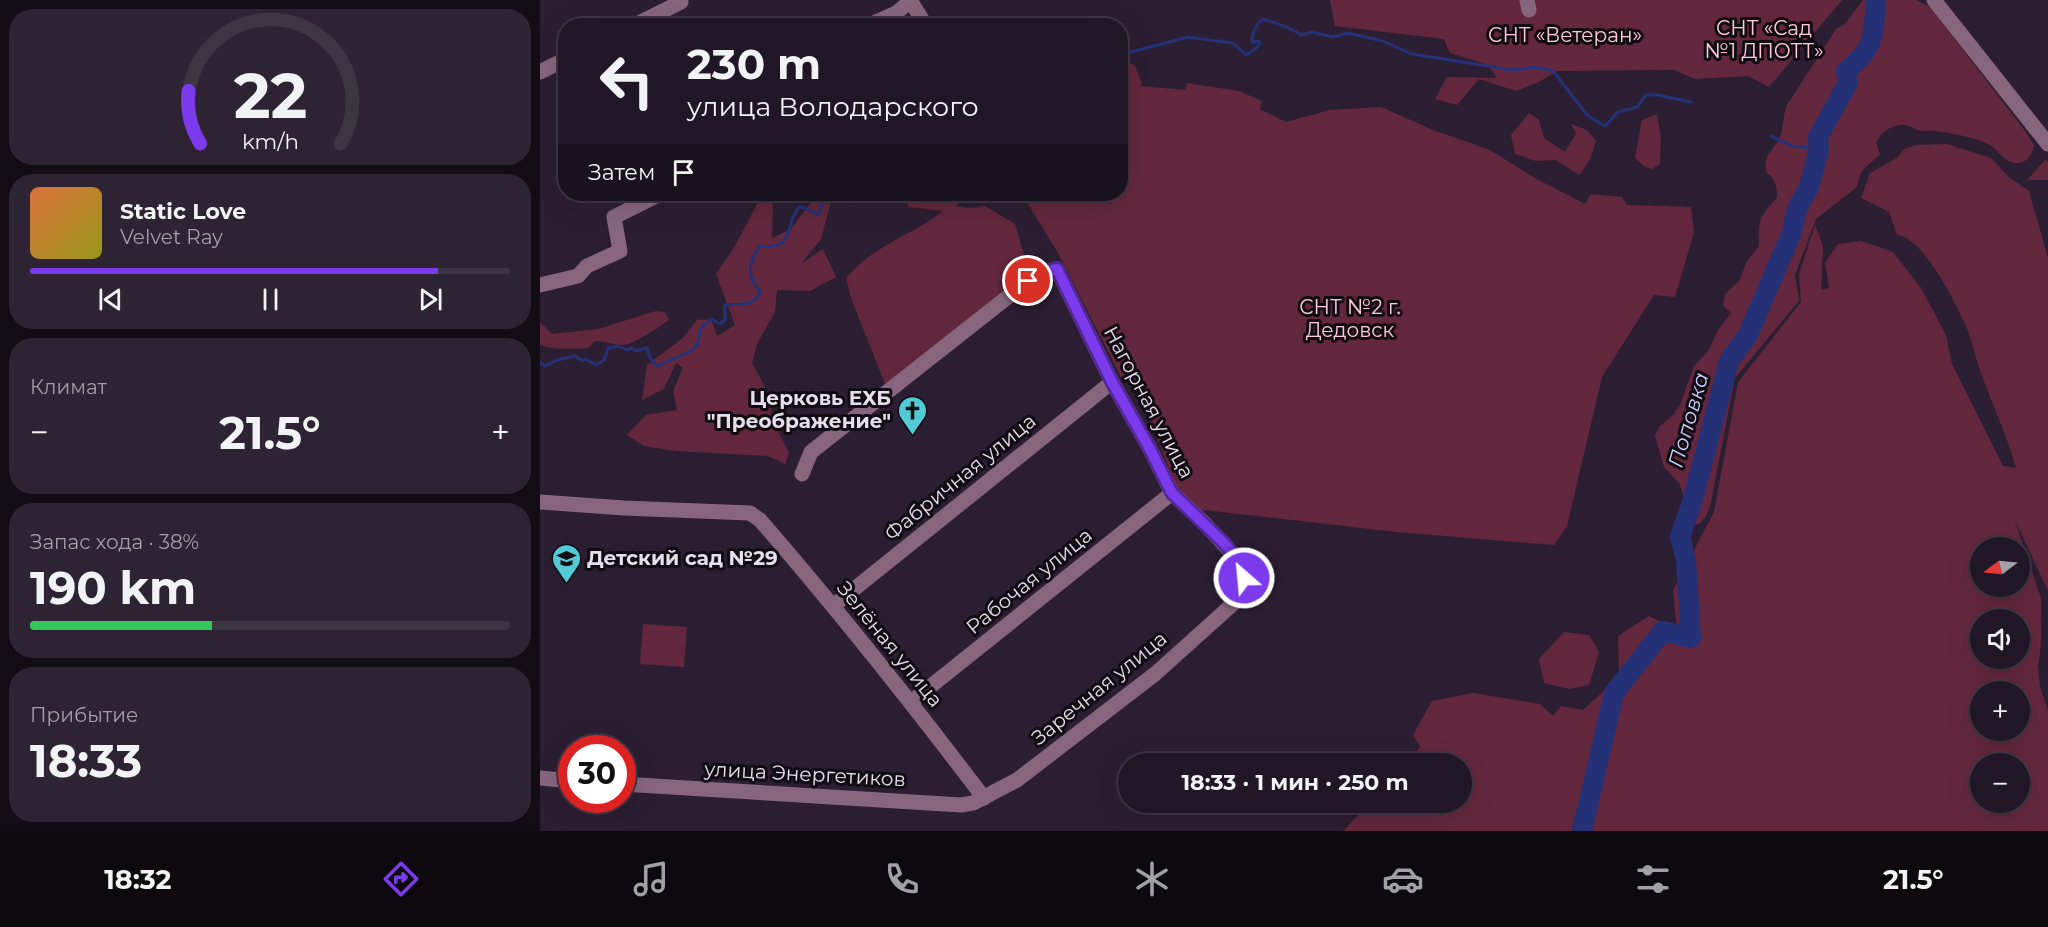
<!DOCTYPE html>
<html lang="ru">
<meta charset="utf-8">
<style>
:root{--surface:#211626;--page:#2d2332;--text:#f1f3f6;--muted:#a29fa7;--line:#3e3543;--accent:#7c3aed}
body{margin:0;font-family:Montserrat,sans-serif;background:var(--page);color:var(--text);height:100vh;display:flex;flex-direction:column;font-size:22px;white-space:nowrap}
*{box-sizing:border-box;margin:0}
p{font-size:20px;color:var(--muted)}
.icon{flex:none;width:33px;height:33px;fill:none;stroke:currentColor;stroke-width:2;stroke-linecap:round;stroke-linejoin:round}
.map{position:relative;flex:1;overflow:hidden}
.sheet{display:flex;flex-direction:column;gap:9px;padding:9px;background:#120c15;width:540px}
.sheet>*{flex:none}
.guide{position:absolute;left:18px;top:18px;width:570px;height:183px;border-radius:24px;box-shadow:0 6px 24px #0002,0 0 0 2px var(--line);background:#211626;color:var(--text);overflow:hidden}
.needle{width:39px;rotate:254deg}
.buttons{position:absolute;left:1430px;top:537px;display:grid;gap:12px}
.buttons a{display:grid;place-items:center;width:60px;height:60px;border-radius:50%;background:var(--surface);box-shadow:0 6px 24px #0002,0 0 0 2px var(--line);font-size:30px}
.speed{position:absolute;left:18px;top:735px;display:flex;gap:12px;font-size:30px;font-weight:700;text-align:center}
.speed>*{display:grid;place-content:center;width:78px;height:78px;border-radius:50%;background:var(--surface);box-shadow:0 6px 24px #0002,0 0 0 2px var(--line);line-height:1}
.speed .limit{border:9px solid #d22;background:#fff;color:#111}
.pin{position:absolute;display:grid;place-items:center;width:51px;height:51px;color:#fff;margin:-26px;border:3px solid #fff;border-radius:50%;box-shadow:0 2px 6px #0007}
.me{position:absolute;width:66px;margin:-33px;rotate:333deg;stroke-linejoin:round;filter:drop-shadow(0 0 4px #0008)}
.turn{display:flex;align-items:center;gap:21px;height:126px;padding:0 30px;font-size:27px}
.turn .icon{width:78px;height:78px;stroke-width:2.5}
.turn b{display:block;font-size:42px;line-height:51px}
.then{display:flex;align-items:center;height:57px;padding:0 30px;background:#0003;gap:12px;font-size:22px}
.big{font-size:45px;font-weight:700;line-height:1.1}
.sheet .tile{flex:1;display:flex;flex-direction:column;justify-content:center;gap:9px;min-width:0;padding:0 21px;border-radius:24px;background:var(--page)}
.sheet .dial{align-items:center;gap:0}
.dial svg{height:156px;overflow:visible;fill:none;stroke:var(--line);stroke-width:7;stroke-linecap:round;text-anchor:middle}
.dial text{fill:var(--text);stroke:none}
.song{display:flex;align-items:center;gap:18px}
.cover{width:72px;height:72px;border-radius:9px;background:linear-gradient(135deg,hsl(20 70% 55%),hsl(60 70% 35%))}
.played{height:6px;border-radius:3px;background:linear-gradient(90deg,var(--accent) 85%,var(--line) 85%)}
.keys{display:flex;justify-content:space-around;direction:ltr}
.heat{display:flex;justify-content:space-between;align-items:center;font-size:33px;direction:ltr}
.charge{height:9px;border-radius:4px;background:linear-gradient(90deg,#34c759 38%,var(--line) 0)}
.trip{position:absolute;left:578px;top:753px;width:354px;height:60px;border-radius:30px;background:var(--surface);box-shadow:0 6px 24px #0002,0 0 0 2px var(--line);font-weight:700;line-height:60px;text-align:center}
.tab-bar{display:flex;height:96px;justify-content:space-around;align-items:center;background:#0d090f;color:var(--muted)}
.tab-bar .icon{width:42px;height:42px}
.tab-bar .active{color:var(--accent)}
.tab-bar b{font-size:27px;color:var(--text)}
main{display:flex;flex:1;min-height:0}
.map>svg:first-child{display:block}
</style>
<main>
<section class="sheet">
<div class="tile dial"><svg viewBox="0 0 100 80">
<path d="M14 69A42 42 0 1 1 86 69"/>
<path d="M14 69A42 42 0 0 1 8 42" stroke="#7c3aed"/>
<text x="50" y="56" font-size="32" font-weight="700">22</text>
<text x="50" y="72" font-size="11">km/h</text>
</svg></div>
<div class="tile">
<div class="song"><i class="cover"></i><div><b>Static Love</b><p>Velvet Ray</p></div></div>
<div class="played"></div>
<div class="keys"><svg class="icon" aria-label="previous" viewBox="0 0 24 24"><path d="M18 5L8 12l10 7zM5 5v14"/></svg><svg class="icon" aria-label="pause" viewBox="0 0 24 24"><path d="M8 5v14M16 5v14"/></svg><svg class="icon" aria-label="next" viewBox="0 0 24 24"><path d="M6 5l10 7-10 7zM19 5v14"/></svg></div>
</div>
<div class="tile"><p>Климат</p>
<div class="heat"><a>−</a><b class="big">21.5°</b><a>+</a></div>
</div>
<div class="tile"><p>Запас хода · 38%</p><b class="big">190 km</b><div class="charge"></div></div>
<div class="tile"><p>Прибытие</p><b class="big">18:33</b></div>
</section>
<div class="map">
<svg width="1508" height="831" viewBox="0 0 1508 831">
<rect width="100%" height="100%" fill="#2c1e32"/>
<g fill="#62273c" fill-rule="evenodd">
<path d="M790,0H1302L1229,87L1208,76L1155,79L1134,70L1017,71L999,82L976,91L939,79L917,105L895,99L907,77L957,78L948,65L910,53L904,39L795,26Z"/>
<path d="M1323,0H1376L1390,7L1485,131L1494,145C1492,155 1488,163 1476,163C1465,163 1459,151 1450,145C1439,138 1410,133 1396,131C1390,130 1383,132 1378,130C1371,128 1368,124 1360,125C1349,126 1340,134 1336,143L1340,154C1327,168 1321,166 1317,187L1276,219L1255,275L1259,301L1195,378L1170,507L1166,516L1159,524L1148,525L1144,515L1143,494L1139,483L1124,467L1115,436L1119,427L1134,414L1140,405L1154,366L1169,350L1178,330L1191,313L1183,305L1185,294L1199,281L1207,261L1219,246C1218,220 1219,217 1237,198C1237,186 1236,179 1226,172C1223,150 1237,150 1241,133C1244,123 1243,114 1247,105L1296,29L1305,24Z"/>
<path d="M581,56L595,66L602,84L601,86L645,90L647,83L699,91L722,101L720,109L746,122L790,110L841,107L893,130L950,150L993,177L1045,204L1051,194L1082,197L1087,205L1151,207L1154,232L1135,297L1114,295L1062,377L1027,526L1014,545L857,532L655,509L638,492L595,381H583L518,253L482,194H580Z"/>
<path d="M989,113L999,120L1004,138L1025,152L1036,134L1031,124L1047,130L1056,141L1050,159L1040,175L1015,160L996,161L975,154L971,135Z"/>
<path d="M1117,114L1121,138L1120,164L1112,169L1105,167L1095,158L1102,120Z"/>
<path d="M1407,144L1451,158L1470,178L1489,191L1508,258V591L1474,518L1501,598V645L1498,666L1500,687L1508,710V831H803L828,805L839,806L845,802H921V764L869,763L880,746L873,735L892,701L933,693L1000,704L1013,716L1021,706L1043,710L1079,677L1078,636L1109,616L1137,630L1133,590L1174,512L1198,382L1261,302L1259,274L1275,225L1283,246L1281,290L1289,288L1285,263L1298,244L1321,241L1353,252L1381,288L1406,335L1412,364L1463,466L1476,468C1467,435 1452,404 1441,373C1435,357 1432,339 1425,324C1415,302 1383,237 1357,235L1349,212L1321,198L1330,173L1357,158L1364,149L1376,145ZM1440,548H1479V586H1440ZM1440,620H1479V658H1440ZM1440,692H1479V730H1440ZM1440,764H1479V802H1440Z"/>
<path d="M1505,160L1508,161V180H1487Z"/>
<path d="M288,194H293L281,239L261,264L283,249L296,277L270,291L237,290L235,312L217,344L212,363L224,385L236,427L249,453L245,464L228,456L135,451L104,446L87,435L106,415L137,410L133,391L143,368L136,363L124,389L102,400L107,365L143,338L157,320L171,319L177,336L195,325L176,274L195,246L217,204L233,198L232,238L251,229L275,197Z"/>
<path d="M368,194H425L416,206L430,208L445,206L475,224L484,255L487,283L347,389L311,298L306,278C335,244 370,237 403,211L368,207Z"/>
<path d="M116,311L125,312L129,320C119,327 93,345 83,345C74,345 65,341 55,341L48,348C33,349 14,350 0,345V322L12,334L58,329Z"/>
<path d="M103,624L147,627L144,667L100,664Z"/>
<path d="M1024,632L1049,635L1059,652L1049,685L1029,689L1004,683L999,659Z"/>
</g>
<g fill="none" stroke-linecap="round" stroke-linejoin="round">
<g stroke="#243177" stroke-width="3">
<path d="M580,49L591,52L648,37L693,43L706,55L714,50L720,44L719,41L712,42C711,35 717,23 723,19C737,24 749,26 761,35L772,32L793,37L808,33L843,41L872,54L973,70L995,67L1013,71L1047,115L1065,126L1078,112L1097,107L1106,95H1118L1151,102"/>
<path d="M1231,136L1252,146L1279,149"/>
<path d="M306,194L308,198L314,202L320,198V194"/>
<path d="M0,362L5,366L17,360L35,356L42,361L46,359L56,365L64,360L68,348L78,346L87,350L92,348L96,351L107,348L110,358L117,366L151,351L157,345L161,328L171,319L180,324L185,320V305C199,303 214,308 220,292C207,275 207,264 220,246C257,250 243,226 259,207L266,208L278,215L286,194"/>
</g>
<path stroke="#243177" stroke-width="20" d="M1042,831L1074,693L1123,631L1151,638L1146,560L1140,537L1153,499L1189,361L1208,335L1252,232L1257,209L1269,187L1279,149L1278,137L1308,83L1306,71C1336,47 1333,36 1336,0"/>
<g stroke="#87667d" stroke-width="15">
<path d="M370,0L386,26"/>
<path d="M987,0L989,10"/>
<path d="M1394,0L1508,144"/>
<path d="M93,26L141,2"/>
<path d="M327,26L356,13L371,1"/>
<path d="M0,72L26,59"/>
<path d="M0,285L38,276L47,266L80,251L74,217L120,194"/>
<path d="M0,502L84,508L210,513L220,520C298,610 372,703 444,798"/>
<path d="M293,606L572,382"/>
<path d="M371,702L632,493"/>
<path d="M0,778L32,781"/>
<path d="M82,784L421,805L433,803L477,780L615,674L694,603L705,586L702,570L694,555L664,523L632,493L610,449L572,382L517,269L507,271L488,281L271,452L262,474"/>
</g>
</g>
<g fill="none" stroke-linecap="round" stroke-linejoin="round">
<defs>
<path id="route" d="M488,281L507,271L517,269L572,382L610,449L632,493L685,544L694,555L704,578"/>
</defs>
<use href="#route" stroke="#51269a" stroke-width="15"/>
<use href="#route" stroke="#7c3aed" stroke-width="10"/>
</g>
<defs>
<symbol id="church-pin" viewBox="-11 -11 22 30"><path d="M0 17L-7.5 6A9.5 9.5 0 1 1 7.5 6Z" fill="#52cbd7" stroke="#110b14"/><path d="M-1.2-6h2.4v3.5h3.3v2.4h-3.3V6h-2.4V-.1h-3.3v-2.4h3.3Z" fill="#111"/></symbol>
<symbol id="school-pin" viewBox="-11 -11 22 30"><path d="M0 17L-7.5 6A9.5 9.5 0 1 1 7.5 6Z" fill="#52cbd7" stroke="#110b14"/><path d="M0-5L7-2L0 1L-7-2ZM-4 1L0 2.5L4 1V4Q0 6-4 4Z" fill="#111"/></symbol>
</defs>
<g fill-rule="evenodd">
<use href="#church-pin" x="356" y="394" width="33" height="45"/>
<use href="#school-pin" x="10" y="542" width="33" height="45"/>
</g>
<g text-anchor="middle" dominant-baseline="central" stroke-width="6" stroke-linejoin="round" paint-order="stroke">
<g font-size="20" fill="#fecbd9" stroke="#110b14">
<text x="1224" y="28">СНТ «Сад<tspan x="1224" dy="23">№1 ДПОТТ»</tspan></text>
<text x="1025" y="35">СНТ «Ветеран»</text>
<text x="810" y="307">СНТ №2 г.<tspan x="810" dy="23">Дедовск</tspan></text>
</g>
<g font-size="20" font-weight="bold" fill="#e7deeb" stroke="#110b14" text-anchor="end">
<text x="351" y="398">Церковь ЕХБ<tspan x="351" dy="23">"Преображение"</tspan></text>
<text x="47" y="558" text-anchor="start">Детский сад №29</text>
</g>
<g font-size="20" fill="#e7deeb" stroke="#110b14">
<text transform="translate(609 402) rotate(62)">Нагорная улица</text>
<text transform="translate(420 477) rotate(-39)">Фабричная улица</text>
<text transform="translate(489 581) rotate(-39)">Рабочая улица</text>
<text transform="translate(350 644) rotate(51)">Зелёная улица</text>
<text transform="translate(559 688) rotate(-39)">Заречная улица</text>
<text transform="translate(265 774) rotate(3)">улица Энергетиков</text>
</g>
<g font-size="21" font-style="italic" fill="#c6d3fd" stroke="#110b14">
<text transform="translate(1148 420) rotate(-74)">Поповка</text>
</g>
</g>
</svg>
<div class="buttons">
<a><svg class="needle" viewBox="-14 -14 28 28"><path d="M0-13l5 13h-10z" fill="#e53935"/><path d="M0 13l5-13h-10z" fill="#a29fa7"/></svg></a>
<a><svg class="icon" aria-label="sound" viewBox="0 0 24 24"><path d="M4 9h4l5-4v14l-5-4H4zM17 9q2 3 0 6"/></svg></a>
<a>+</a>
<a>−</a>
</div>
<div class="speed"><div class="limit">30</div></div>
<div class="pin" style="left:488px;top:281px;background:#d93025"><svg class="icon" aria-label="arrive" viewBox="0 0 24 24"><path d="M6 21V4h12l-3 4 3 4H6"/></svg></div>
<svg class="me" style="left:704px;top:578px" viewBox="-20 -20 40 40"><circle r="17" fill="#7c3aed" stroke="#fff" stroke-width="3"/><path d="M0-11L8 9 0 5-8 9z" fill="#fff"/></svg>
<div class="trip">18:33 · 1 мин · 250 m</div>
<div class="guide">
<div class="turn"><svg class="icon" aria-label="left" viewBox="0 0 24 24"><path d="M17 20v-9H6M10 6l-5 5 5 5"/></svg><div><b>230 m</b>улица Володарского</div></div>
<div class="then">Затем<svg class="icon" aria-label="arrive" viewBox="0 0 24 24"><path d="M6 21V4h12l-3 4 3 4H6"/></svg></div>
</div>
</div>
</main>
<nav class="tab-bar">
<b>18:32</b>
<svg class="icon active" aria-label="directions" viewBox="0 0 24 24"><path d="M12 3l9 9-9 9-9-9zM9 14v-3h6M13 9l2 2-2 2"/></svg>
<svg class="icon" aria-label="music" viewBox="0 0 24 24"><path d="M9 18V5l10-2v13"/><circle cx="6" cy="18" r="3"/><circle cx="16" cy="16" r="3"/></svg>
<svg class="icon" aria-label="phone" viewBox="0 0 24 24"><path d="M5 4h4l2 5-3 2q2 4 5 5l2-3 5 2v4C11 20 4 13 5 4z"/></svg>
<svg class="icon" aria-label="climate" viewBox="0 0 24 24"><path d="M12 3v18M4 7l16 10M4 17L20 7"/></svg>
<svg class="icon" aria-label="car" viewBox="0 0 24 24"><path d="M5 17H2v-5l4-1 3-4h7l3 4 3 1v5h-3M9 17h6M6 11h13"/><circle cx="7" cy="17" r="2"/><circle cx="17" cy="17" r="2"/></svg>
<svg class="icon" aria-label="filters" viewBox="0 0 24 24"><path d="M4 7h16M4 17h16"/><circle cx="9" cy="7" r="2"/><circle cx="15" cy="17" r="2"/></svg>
<b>21.5°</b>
</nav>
